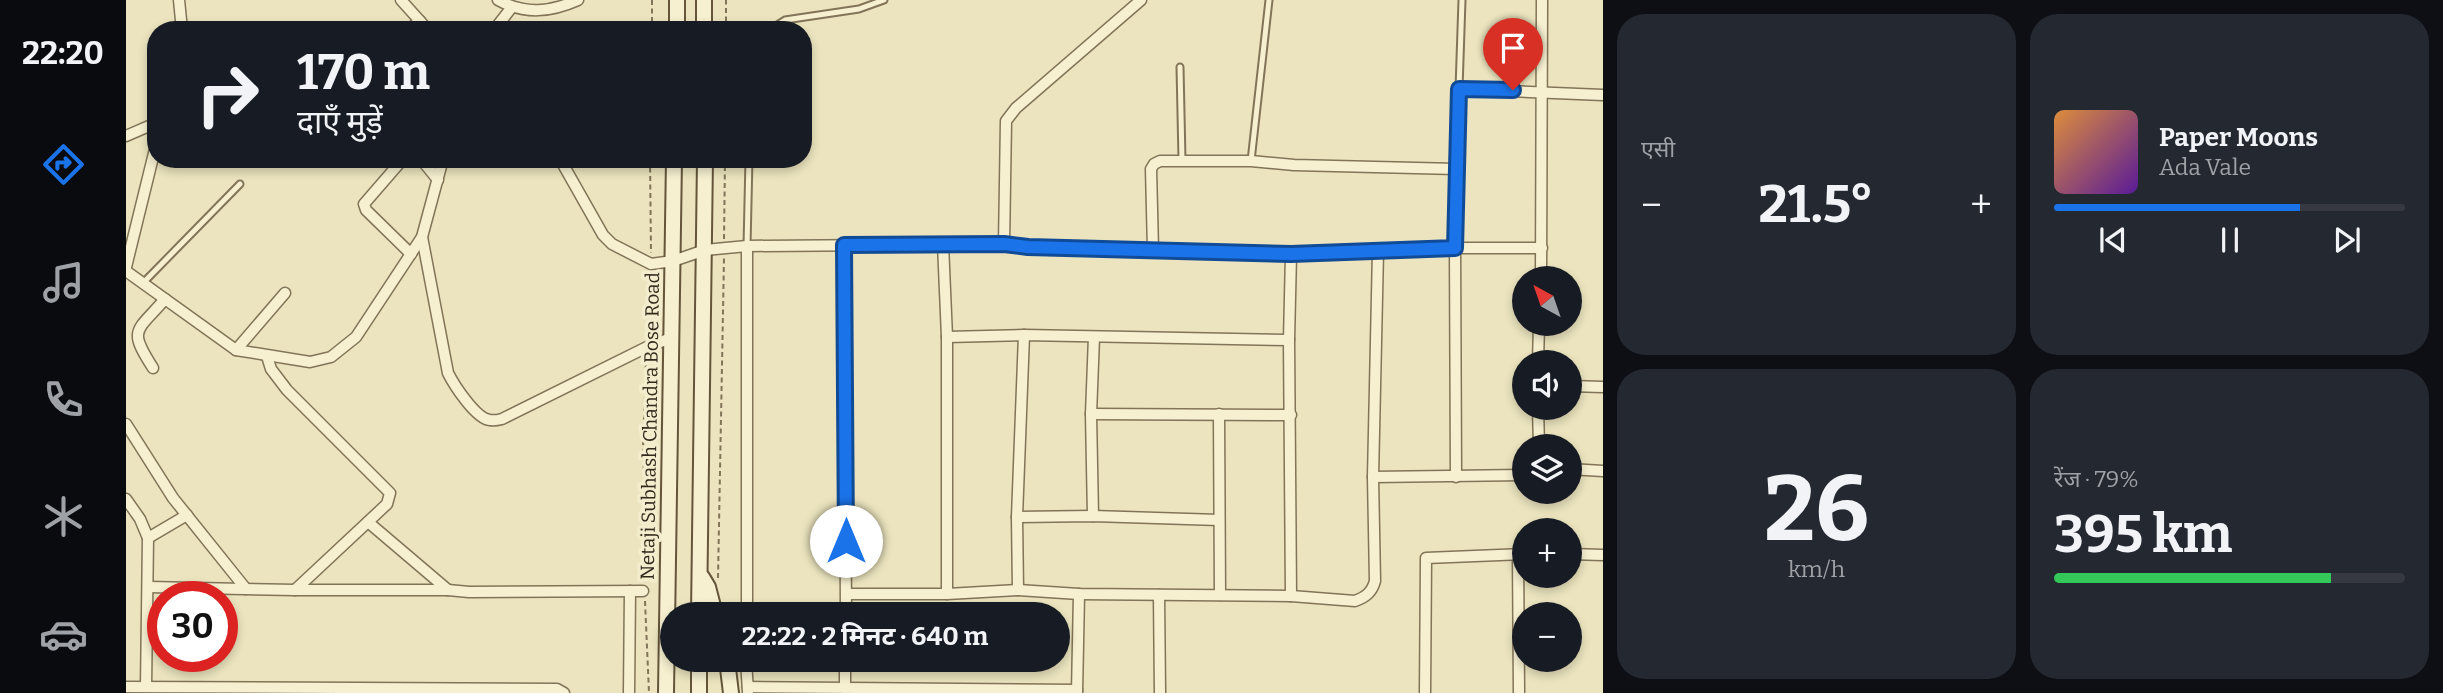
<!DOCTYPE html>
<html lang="hi">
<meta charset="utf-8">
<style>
:root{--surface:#171b24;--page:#242831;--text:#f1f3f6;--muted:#9ea1a6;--line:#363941;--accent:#1a73e8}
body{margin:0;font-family:Bitter,"Noto Sans Devanagari",serif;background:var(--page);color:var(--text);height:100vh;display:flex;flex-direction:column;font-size:26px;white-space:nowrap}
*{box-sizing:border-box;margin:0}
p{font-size:23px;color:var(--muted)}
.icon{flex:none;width:38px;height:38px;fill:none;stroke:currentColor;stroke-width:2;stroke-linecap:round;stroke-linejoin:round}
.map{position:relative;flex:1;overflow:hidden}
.panel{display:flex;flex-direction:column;gap:14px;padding:14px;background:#0d0f14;width:840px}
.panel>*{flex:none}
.top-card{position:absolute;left:21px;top:21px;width:665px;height:147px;border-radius:28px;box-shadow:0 4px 10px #0003;background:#171b24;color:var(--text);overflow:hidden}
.needle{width:46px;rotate:320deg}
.tools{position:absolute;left:1386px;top:266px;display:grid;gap:14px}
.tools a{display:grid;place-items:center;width:70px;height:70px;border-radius:50%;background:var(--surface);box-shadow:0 4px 10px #0003;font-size:35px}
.speed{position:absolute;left:21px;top:581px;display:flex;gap:14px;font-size:35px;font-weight:700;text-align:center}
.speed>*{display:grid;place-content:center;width:91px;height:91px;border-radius:50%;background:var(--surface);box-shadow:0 4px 10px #0003;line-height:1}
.speed .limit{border:10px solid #d22;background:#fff;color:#111}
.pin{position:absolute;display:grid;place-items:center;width:60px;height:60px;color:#fff;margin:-72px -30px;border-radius:50% 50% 50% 0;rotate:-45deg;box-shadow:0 0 7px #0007}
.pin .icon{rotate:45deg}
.me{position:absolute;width:77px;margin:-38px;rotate:0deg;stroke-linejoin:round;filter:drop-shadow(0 0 5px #0008)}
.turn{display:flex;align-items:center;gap:24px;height:147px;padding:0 35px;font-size:32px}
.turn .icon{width:91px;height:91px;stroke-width:2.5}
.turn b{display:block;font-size:49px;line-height:60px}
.big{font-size:52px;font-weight:700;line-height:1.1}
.panel .widget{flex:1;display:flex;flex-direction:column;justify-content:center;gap:10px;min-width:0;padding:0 24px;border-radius:28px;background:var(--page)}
.panel .dial{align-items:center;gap:0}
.dial b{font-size:91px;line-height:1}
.song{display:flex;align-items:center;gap:21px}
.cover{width:84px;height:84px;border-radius:10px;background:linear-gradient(135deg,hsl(30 70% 55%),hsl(270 70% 35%))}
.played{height:7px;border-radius:4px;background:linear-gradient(90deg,var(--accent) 70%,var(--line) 70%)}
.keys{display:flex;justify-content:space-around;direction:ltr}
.heat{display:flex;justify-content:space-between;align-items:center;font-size:38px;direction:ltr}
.charge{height:10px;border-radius:5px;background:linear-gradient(90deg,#34c759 79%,var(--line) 0)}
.panel .tiles{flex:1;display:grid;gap:14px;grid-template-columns:repeat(2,1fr)}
.trip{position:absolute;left:534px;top:602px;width:410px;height:70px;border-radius:35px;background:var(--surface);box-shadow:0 4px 10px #0003;font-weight:700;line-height:70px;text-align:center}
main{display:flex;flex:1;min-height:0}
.tabs{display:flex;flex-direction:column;width:126px;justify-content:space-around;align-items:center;background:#090b0e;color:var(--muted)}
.tabs .icon{width:49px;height:49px}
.tabs .selected{color:var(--accent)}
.tabs b{font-size:32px;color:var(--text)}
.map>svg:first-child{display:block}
</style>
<main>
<nav class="tabs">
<b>22:20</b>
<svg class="icon selected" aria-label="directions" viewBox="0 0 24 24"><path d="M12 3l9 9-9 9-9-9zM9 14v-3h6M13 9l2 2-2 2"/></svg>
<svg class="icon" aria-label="music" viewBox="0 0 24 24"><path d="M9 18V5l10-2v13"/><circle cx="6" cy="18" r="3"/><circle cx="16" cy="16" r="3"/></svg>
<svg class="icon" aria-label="phone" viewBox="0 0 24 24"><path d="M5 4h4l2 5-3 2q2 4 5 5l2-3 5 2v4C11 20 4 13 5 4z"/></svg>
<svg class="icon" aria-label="climate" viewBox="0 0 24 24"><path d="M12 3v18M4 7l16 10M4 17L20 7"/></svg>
<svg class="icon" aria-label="car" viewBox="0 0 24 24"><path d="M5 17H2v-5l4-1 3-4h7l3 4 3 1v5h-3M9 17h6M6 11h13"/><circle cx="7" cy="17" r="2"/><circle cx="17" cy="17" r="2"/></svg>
</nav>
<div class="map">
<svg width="1477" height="693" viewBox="0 0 1477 693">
<rect width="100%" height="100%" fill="#ebe4be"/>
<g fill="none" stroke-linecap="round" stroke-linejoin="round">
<defs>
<g id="service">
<path d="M643,30L659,20L733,9L758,0"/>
<path d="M1054,67L1056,160"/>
<path d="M1333,89L1336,0"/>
<path d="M1125,161L1143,0"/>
<path d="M621,246L623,159"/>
<path d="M17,283L114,184"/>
</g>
<g id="minor">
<path d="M53,0L56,30"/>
<path d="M275,0L302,30"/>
<path d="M372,0C399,15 425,12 452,0"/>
<path d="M282,30L294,21"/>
<path d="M368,30L386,7"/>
<path d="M0,136L30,123"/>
<path d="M277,159L238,204L240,210L285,254"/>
<path d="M295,159L312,180"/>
<path d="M434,159L477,235L486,244L525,264L547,261L579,250L621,246L878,244L902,248L1165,254L1329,248H1416"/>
<path d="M296,237L322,373C328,385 350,419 364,420C368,421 372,420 376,419L521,347L545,338"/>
<path d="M817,244L821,337V594"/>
<path d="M878,244L880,121L890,108L1015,0"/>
<path d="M718,245L720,614"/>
<path d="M1027,250L1025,169L1028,164L1034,161H1125L1168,165L1330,169"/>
<path d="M0,267L30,145"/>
<path d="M0,271L110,350L184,362L205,357L230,337L296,237L317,159"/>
<path d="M1415,278L1416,0"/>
<path d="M821,337L898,335L1163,340"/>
<path d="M110,350L159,293"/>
<path d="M141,356L145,369L161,390L264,493L261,504L169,590"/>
<path d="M1412,362L1413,324"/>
<path d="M27,368C1,328 11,332 39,299"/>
<path d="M1444,386L1477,387"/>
<path d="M1412,408L1413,446"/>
<path d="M965,414L1165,415"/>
<path d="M1093,414L1094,595"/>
<path d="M0,424L47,498L120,589"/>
<path d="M1444,469L1477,471"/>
<path d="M1247,477L1398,475"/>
<path d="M1330,477L1329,248L1333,89L1477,95"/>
<path d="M0,499L14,519L22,538L20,687"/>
<path d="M967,516L965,414L968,337"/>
<path d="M891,517L967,516L1093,520"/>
<path d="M242,522L322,590"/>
<path d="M22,538L61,515"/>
<path d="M1392,554L1393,693"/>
<path d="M1444,554L1477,555"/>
<path d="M22,587L169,590H322L343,592L517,591"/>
<path d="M892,590L891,517L898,335"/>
<path d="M721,594H821L892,590L953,594L1165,596L1229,601C1240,597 1246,592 1249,581L1247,477L1252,251"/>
<path d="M1033,595L1034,693"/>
<path d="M1165,596L1163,340L1165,254"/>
<path d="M621,614V246"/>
<path d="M620,660L622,692"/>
<path d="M0,687L431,689L438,693"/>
<path d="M622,687L951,690"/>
<path d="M719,688V660"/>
<path d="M503,693L504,591"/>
<path d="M951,693L953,594"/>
<path d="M1299,693L1300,558L1398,554"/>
</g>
<g id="secondary">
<path d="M578,0V30"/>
<path d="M551,30V0"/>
<path d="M576,577L582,587L589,614"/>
<path d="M573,614L579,159"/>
<path d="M601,660L605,693"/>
<path d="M540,693L548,159"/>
<path d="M573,693V660"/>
</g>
</defs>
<use href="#service" stroke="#827458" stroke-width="9"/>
<use href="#minor" stroke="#827458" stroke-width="13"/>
<use href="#secondary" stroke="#64553b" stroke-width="18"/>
<g stroke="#827458" stroke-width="2" stroke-dasharray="5 3.5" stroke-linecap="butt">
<path d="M526,0V30"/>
<path d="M600,30V0"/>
<path d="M524,159L525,253"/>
<path d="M598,239L599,159"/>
<path d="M522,333L525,276"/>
<path d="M592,578L598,258"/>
<path d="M518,581L520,527L517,448L520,360"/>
<path d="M519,601L523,693"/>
</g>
<use href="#service" stroke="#f6f0d0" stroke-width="5"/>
<use href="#minor" stroke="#f6f0d0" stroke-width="10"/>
<use href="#secondary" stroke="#f6f0d0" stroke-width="14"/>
</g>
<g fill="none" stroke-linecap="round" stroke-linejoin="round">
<defs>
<path id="route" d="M720,541L718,245L878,244L902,247L1165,254L1329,248L1333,89L1387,90"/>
</defs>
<use href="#route" stroke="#114b97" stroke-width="18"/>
<use href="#route" stroke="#1a73e8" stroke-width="12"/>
</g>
<g text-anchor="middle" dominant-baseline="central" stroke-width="7" stroke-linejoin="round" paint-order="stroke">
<g font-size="19" fill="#322a1c" stroke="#f3edcd">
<text transform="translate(524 426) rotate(-89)">Netaji Subhash Chandra Bose Road</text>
</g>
</g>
</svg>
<div class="tools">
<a><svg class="needle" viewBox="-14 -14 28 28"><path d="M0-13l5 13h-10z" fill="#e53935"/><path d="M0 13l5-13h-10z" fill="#9ea1a6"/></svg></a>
<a><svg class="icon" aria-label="sound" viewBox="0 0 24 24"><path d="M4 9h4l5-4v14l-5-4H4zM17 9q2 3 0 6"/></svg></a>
<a><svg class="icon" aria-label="layers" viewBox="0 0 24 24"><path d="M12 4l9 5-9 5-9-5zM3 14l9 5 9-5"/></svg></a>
<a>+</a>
<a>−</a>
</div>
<div class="speed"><div class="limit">30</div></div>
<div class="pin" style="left:1387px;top:90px;background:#d93025"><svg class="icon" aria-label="arrive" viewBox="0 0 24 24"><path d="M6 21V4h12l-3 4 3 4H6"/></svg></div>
<svg class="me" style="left:720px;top:541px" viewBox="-20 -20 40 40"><circle r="19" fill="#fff"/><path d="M0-13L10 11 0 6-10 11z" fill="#1a73e8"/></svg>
<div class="trip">22:22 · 2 मिनट · 640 m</div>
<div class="top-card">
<div class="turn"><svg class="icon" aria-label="right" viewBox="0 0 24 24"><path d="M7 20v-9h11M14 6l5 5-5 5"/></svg><div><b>170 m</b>दाएँ मुड़ें</div></div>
</div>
</div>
<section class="panel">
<div class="tiles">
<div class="widget"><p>एसी</p>
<div class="heat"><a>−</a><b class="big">21.5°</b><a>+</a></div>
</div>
<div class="widget">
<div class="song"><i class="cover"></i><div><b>Paper Moons</b><p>Ada Vale</p></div></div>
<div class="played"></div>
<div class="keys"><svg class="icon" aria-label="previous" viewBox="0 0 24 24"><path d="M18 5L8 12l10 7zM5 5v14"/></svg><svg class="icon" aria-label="pause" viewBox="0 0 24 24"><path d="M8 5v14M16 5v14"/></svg><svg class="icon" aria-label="next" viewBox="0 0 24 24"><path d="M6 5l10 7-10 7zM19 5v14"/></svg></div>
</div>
<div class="widget dial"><b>26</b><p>km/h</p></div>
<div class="widget"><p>रेंज · 79%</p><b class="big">395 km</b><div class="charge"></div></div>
</div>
</section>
</main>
